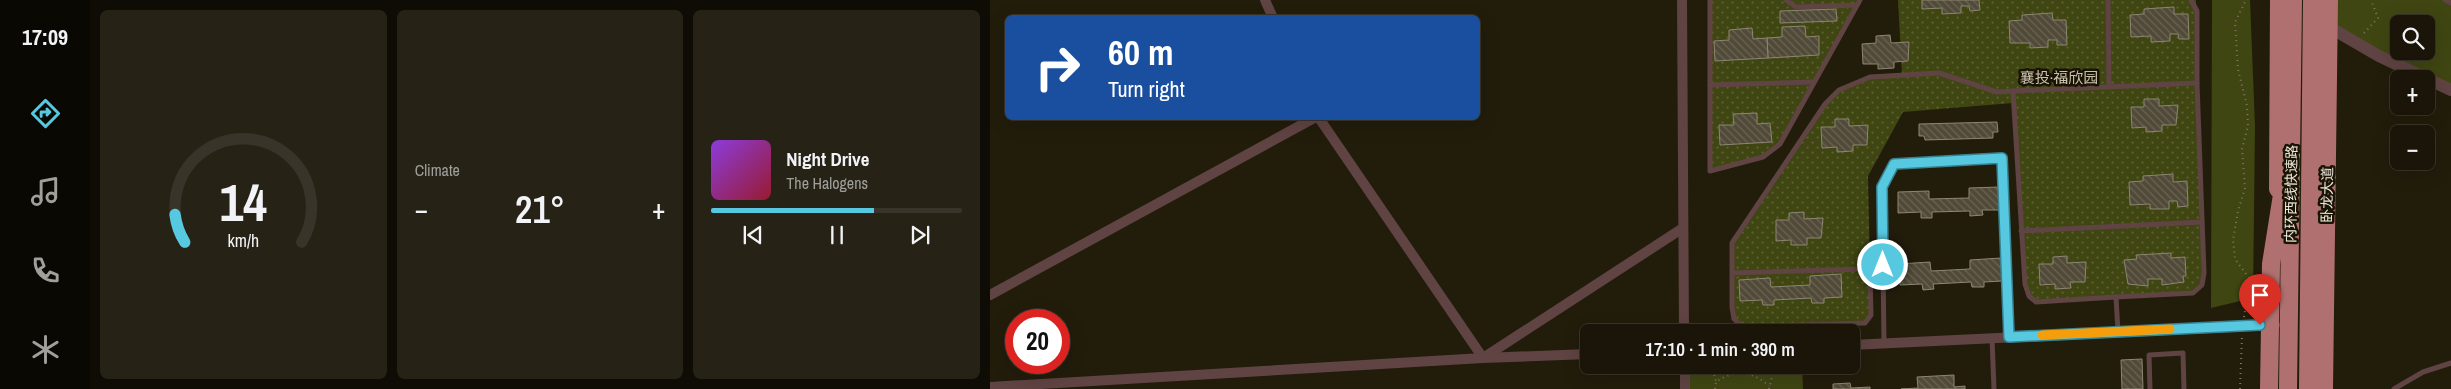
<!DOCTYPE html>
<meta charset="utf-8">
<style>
:root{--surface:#1a1508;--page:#272216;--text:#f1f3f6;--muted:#9f9f9c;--line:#383429;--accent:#56c9e1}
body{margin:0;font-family:"Archivo Narrow","Noto Sans SC",sans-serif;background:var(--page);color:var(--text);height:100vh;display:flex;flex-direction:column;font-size:19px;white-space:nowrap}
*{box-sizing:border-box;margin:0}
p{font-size:16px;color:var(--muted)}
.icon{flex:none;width:28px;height:28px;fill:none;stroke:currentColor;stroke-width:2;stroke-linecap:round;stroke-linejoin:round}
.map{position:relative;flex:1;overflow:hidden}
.panel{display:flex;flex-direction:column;gap:10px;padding:10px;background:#0e0c04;width:900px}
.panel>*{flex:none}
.hud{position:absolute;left:15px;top:15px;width:475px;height:105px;border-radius:8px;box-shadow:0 5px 20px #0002,0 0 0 1px var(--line);background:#1a4fa0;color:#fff;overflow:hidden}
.fabs{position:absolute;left:1400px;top:15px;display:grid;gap:10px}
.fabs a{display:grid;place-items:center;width:45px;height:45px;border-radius:8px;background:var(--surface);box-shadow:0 5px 20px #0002,0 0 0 1px var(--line);font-size:25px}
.speed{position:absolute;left:15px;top:309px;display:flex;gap:10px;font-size:25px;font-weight:700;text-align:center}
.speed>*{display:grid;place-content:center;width:65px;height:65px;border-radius:50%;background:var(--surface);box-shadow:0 5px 20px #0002,0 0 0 1px var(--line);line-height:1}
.speed .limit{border:8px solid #d22;background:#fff;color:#111}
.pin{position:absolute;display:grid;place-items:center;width:42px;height:42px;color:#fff;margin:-51px -21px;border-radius:50% 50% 50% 0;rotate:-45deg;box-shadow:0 0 5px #0007}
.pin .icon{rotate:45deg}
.me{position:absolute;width:55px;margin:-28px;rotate:0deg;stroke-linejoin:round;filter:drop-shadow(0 0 4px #0008)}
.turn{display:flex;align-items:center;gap:18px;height:105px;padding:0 20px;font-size:22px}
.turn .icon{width:65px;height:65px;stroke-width:2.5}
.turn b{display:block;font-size:35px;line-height:42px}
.big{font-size:38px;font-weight:600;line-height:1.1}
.panel .tile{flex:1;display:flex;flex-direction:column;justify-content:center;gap:8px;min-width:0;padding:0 18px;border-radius:8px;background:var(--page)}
.panel .dial{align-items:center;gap:0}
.dial svg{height:130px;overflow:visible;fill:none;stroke:var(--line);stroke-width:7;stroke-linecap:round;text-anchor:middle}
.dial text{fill:var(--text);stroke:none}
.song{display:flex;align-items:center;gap:15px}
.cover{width:60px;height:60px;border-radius:8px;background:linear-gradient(135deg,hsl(270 70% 55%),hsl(350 70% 35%))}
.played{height:5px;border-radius:2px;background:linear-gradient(90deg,var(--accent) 65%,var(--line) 65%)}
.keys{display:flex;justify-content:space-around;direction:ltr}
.heat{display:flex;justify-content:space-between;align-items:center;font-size:28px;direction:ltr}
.panel .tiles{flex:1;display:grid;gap:10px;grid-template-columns:repeat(3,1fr)}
.trip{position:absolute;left:590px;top:324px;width:280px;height:50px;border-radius:8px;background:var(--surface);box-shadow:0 5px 20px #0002,0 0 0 1px var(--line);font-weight:600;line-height:50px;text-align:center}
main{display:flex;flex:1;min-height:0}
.tabs{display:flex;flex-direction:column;width:90px;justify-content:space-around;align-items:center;background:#0a0803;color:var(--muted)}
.tabs .icon{width:35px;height:35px}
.tabs .selected{color:var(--accent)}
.tabs b{font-size:22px;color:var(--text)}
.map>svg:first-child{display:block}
</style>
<main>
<nav class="tabs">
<b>17:09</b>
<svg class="icon selected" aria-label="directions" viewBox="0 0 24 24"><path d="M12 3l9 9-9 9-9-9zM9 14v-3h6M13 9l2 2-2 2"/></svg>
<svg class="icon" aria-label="music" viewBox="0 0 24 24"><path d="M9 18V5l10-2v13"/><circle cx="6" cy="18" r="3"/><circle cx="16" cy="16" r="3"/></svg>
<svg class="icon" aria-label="phone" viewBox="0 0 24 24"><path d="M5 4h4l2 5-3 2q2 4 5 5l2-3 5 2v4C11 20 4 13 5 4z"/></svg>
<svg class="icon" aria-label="climate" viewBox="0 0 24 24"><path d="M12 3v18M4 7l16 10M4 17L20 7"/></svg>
</nav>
<section class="panel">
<div class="tiles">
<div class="tile dial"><svg viewBox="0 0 100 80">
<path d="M14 69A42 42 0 1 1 86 69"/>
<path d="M14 69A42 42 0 0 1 8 52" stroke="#56c9e1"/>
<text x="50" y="56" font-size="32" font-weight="700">14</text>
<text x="50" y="72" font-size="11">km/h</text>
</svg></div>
<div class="tile"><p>Climate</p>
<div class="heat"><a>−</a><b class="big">21°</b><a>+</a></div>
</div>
<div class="tile">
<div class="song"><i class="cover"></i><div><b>Night Drive</b><p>The Halogens</p></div></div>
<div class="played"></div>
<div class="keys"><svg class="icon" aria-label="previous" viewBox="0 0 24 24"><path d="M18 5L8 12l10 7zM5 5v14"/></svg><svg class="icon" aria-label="pause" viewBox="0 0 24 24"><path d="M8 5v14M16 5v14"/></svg><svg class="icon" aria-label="next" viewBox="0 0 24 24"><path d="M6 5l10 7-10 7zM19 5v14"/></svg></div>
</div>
</div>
</section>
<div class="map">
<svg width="1461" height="389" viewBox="0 0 1461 389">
<defs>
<pattern id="grass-dots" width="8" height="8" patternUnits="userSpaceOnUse" patternTransform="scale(1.25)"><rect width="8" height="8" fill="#3f4612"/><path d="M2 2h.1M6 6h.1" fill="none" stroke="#5b6134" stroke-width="1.8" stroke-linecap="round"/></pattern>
<pattern id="building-back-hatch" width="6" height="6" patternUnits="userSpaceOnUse" patternTransform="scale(1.25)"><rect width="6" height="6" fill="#514a38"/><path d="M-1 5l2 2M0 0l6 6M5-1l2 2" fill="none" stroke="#6a6454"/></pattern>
</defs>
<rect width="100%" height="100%" fill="#221c0b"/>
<g fill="url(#grass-dots)">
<path d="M720,0H870L790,144L773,157L720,171Z"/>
<path d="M908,0H1206L1212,285L1203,293L1046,302L1039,296L1035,284L1023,103L913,112L878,176L881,315L875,323L753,327L744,319L742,243L835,104C859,81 879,77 912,75Z"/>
</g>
<g fill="#3f4612" fill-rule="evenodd">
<path d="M1222,0H1260L1265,126L1263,298L1221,308Z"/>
<path d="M1339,0H1461V90L1339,27ZM1409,24H1436V51H1409Z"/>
<path d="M695,365H812L813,389H695Z"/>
</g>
<g fill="url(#building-back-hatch)" stroke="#8d8672">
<path d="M932,0H989L990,10L980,11L979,6H971V13L952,14V8L932,9Z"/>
<path d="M1184,7V14H1198L1199,39H1189L1188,34H1180V41L1161,42V36L1141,37L1140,15L1154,14V9Z"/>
<path d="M846,9L847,21L790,23V11Z"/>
<path d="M1062,13L1063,20H1076L1077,45H1067V40H1058V47L1040,48V43H1020L1019,21L1032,20V15Z"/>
<path d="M815,26L816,37L829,36V55L778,58L777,38L792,37V27Z"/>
<path d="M762,28L763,39L777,38L778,58L725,61L724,41L739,40V30Z"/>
<path d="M900,35L901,43L919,42L918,61L904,62V68L888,69V64H873L872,44L886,43V36Z"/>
<path d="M1154,99H1169V106L1188,105L1186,125H1172V131L1156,132V127L1142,128L1141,107H1154Z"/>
<path d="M767,113V124L780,123L782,142L730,145L729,125H744L743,114Z"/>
<path d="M845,119H859V126L878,125L877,145H863V151L847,152V147L832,148L831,127H845Z"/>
<path d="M1007,122L1008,132H1003V138L935,140L934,136H929V124Z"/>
<path d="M1183,174V182L1197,181L1198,206L1188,207L1187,201H1179V209H1160V204L1140,205L1139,182L1153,181V176Z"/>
<path d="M1010,187L1011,210H992L993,215L980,216V211L942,212V218H931V212L908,213V192L939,191V199L979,198V188Z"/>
<path d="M814,212V219L833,218L831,238H817V245H801V240L786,241V220H799V213Z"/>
<path d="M1181,253V258L1195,257L1196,276H1193L1194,282L1172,285V279H1158V286L1138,284L1134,260L1147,259L1146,255Z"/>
<path d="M1077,256V263L1096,262L1095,282H1080L1081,288L1065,289V284L1050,285L1049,264H1063V257Z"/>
<path d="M1011,258L1012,281L994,282V287H982L981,282L943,284L944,289L933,290L932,284L910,285L909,264L940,262L941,271L980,269V260Z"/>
<path d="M851,274L852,297L834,298V303H822L821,298L784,300V305H773L772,300L750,301L749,280L780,278L781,287L820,285V276Z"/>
<path d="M1152,359L1153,389H1132L1131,360Z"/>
<path d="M964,375V387L975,386V389H911L928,388L927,377Z"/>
<path d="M860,383L861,388L880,387V389H843V384Z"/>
</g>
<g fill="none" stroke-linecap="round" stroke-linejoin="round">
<g stroke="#7d7769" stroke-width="2" stroke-dasharray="1 4" stroke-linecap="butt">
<path d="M1374,33L1388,18L1381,0"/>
<path d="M1254,317L1260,279L1245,259L1243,240L1248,211L1255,188L1252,149L1258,126L1257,106L1248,69L1245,22L1256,0"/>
<path d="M722,365L726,382"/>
<path d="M725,389L726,382C744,369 763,371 779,386"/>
<path d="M779,389L785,365"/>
<path d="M1250,389L1252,336"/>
</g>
<g stroke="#604343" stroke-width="5">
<path d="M720,0V171L773,157L790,144L870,0"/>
<path d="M796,0L806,7L867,5"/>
<path d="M1118,0L1119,87"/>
<path d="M1201,0L1207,11V83"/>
<path d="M1455,0L1461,3"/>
<path d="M720,85L824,82"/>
<path d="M1023,91L1207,83L1214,273L1212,285L1203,293L1126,297"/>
<path d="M1031,231L1212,222"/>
<path d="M742,273L875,269L880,275L881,315L875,323L753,327L744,319L742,307V243L835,104L849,90L880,77L949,73L1007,92L1023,91L1035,284L1039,296L1046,302L1126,297L1128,332"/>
<path d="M1002,338L1004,389"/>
<path d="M894,343L892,187L904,163L1012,158L1019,337"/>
<path d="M1160,389L1159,355L1193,353L1194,389"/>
<path d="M1404,389L1433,372L1461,363"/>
</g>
<g stroke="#604343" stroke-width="10">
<path d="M275,0L283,18"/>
<path d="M692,0L694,332"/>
<path d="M329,118L493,358L693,228"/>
<path d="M0,295L324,118"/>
<path d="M861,345L1285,325"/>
<path d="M695,365V389"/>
<path d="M0,387L493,358L599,354"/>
</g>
<path stroke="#604343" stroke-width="12" d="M1339,27L1389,56L1461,90"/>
<g stroke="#b07070" stroke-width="18">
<path d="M1288,189L1289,0"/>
<path d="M1298,389L1303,0"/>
<path d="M1318,389L1322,0"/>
<path d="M1334,389L1339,0"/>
</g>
<path stroke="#b07070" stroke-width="18" d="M1279,389L1281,264L1301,138"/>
</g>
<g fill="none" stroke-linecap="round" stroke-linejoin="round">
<defs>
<path id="route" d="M893,265L892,187L904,164L1012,158L1019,337L1270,325"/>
</defs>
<use href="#route" stroke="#388392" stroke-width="12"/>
<use href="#route" stroke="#56c9e1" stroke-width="9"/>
<path stroke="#f59e0b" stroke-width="9" d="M1052,335L1180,329"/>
</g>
<g text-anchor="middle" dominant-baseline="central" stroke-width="5" stroke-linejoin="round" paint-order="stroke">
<g font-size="14" fill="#ece8dd" stroke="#191303">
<text transform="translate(1301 194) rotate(-89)">内环西线快速路</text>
<text transform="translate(1337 195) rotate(-89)">卧龙大道</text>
</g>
<g font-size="15" fill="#cac2ad" stroke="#191303">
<text x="1069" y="77">襄投·福欣园</text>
</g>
</g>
</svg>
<div class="fabs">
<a><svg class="icon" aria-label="search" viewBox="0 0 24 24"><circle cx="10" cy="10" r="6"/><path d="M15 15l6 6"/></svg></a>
<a>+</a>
<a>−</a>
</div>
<div class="speed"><div class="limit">20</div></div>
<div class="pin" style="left:1270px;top:325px;background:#d93025"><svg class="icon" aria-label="arrive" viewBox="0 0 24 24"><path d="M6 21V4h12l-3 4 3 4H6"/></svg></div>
<svg class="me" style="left:893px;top:265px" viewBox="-20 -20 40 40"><circle r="17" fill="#56c9e1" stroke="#fff" stroke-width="3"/><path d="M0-11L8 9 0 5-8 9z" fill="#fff"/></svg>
<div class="trip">17:10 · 1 min · 390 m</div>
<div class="hud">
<div class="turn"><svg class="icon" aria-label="right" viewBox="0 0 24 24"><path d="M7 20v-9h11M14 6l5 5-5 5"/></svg><div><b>60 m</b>Turn right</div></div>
</div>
</div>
</main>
